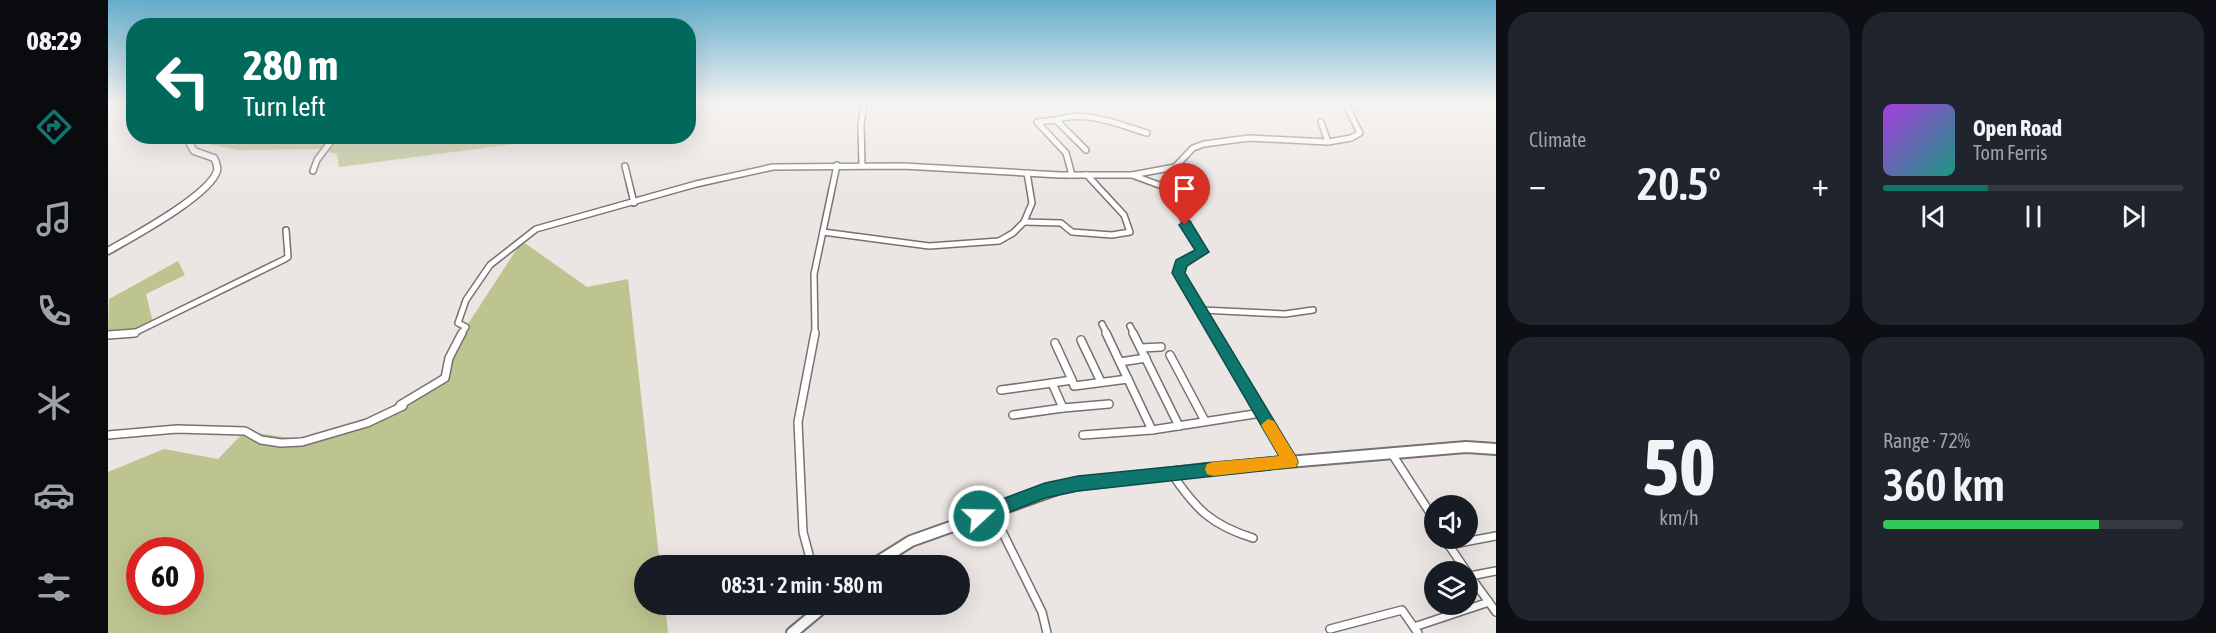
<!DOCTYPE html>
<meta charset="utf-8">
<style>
:root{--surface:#171b24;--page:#20242c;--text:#f1f3f6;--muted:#9ea1a6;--line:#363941;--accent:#0f766e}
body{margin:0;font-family:"Asap Condensed",sans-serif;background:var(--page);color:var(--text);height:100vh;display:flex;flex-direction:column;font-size:22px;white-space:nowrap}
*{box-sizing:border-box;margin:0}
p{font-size:20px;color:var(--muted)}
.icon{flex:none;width:33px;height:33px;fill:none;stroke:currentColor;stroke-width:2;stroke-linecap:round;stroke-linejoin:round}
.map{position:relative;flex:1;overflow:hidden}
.side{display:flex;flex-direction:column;gap:12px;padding:12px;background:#0d0f14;width:720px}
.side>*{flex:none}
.top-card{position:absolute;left:18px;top:18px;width:570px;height:126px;border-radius:24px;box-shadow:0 6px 24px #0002;background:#00695c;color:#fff;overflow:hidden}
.controls{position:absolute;left:1316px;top:495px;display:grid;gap:12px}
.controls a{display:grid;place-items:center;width:54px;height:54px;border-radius:50%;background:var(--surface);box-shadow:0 6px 24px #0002;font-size:30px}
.speed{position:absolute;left:18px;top:537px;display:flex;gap:12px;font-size:30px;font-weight:700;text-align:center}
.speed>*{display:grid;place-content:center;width:78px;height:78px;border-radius:50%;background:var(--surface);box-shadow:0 6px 24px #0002;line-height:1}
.speed .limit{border:9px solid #d22;background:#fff;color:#111}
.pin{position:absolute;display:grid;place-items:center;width:51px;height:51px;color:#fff;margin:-62px -26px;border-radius:50% 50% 50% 0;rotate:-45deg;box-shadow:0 0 6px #0007}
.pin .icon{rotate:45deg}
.me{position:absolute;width:66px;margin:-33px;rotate:69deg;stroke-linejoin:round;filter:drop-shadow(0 0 4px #0008)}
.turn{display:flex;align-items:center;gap:21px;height:126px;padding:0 18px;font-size:27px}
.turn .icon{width:78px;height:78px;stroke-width:2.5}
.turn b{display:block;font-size:42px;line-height:51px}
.big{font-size:45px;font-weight:600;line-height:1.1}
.side .card{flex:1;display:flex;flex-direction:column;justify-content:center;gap:9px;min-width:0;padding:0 21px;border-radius:24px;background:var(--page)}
.side .dial{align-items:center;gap:0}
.dial b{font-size:78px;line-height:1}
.song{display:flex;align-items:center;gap:18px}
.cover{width:72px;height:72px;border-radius:9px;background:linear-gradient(135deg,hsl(280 70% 55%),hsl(170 70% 35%))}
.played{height:6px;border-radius:3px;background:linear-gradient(90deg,var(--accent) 35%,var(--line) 35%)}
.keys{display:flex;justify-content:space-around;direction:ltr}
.heat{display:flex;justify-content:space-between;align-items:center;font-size:33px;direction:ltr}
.charge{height:9px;border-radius:4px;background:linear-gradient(90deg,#34c759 72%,var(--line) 0)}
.side .tiles{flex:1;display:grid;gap:12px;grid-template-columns:repeat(2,1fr)}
.trip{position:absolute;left:526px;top:555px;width:336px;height:60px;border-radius:30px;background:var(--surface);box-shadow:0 6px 24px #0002;font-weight:600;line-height:60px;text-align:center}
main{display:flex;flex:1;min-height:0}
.tabs{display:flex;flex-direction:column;width:108px;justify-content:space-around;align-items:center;background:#090b0e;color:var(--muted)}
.tabs .icon{width:42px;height:42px}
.tabs .active{color:var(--accent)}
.tabs b{font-size:27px;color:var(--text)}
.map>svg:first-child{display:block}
</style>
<main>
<nav class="tabs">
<b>08:29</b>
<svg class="icon active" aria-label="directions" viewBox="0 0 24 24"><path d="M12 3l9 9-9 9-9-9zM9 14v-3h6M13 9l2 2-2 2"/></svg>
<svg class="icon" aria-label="music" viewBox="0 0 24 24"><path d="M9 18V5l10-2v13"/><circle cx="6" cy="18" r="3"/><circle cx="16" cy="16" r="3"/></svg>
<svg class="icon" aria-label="phone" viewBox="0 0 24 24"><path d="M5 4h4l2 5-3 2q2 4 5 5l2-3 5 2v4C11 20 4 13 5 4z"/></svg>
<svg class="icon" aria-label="climate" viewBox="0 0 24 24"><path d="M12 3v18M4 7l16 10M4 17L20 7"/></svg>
<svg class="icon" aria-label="car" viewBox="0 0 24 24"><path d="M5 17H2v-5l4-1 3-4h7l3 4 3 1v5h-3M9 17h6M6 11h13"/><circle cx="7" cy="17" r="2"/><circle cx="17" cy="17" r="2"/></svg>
<svg class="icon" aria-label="filters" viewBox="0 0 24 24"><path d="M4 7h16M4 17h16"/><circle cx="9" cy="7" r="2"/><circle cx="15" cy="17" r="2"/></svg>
</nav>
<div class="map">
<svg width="1388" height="633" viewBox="0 0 1388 633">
<rect width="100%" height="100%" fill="#ebe6e3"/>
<g fill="#bec490" fill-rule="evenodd">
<path d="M147,136L460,137L231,167L229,154L210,149L131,150L100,144Z"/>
<path d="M414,241L479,287L520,279L552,565L537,566V604L557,605L560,633H0V472L56,449L110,459L137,431L201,441L264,422L337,378L358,327ZM32,550H82V602H32Z"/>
<path d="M70,261L77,275L38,294L45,322L27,331L0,333L1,299Z"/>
</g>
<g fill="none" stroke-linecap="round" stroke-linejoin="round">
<defs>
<g id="minor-far1">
<path d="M948,120C979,110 1009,124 1039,133"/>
<path d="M1213,122L1220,142"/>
<path d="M754,165L753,125L756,103"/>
<path d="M517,166L526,203"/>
<path d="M205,171L209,160L227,136"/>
<path d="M964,175L958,153L929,122L948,120L978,150"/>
<path d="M1024,175L1067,167L1085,148L1096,144L1141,138L1220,142L1243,138L1252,133L1237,103"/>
<path d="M916,222L953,223L964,232L1004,235L1022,232L1016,215L979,175"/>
<path d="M715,232L821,246L891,241L905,233L916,222L924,203L919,173"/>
<path d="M1094,310L1177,314L1205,310"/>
<path d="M994,324L999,334"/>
<path d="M1022,326L1026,334"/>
<path d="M12,334L26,333L177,259L180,257L178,230"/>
<path d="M353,334L358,327L350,323L358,300L382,265L428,229L588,184L665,167L795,166L952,175H1024L1054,186L1060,192L1094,252L1073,263L1070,273L1106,334"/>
<path d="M707,334L706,274L729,165"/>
</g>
<g id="minor">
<path d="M998,333L1044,430"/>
<path d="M1025,333L1071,426"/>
<path d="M1105,333L1182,462"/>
<path d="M0,335L27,333"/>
<path d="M973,340L993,382"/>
<path d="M947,343L964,380"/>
<path d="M1033,348L1053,347"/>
<path d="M1062,355L1097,421"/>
<path d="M1012,362L1038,358"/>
<path d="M944,383L964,380L966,386L1020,379"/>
<path d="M893,390L944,383L955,408L905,415"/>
<path d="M955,408L1001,404"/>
<path d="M0,435L69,429L137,431L153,440L173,443L194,442L259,423L295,406L292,405L337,378L341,358L354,333"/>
<path d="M975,435L1044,430L1153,413"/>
<path d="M1284,454L1326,519"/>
<path d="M1064,474C1088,509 1103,525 1145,538"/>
<path d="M884,511L934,612L939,633"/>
<path d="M1336,538L1359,572"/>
<path d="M1340,545L1388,536"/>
<path d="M704,566L695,532L690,422L707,333"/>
<path d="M1359,572L1388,612"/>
<path d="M1362,576L1388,571"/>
<path d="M1306,627L1381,602"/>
<path d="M1222,629L1294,610L1310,633"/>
</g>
<path id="tertiary" d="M0,251C24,237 101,196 109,171C110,167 108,162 106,158L86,151L82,144L87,136"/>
<g id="primary">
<path d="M763,566L803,541L958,486L1098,469L1358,447L1388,449"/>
<path d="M684,633L719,604"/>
</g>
</defs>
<use href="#minor-far1" stroke="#77726f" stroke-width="8"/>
<use href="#minor" stroke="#77726f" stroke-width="10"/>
<use href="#tertiary" stroke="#77726f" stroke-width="9"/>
<use href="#primary" stroke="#77726f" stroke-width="14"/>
<use href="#minor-far1" stroke="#fff" stroke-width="5"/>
<use href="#minor" stroke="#fff" stroke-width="7"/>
<use href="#tertiary" stroke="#fff" stroke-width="6"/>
<use href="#primary" stroke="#fff" stroke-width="10"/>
</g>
<linearGradient id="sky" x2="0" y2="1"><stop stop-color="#64adcc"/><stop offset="0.54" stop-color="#f6f4f2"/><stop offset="1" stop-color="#f6f4f2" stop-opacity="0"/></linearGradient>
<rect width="1388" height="192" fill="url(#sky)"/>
<path fill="#0f766e" stroke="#0a4d48" stroke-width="1.5" d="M1077,220L1082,221L1101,252L1079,266L1077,273L1188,457L1190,462L1188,467L970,491L937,498L871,524L865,521L863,516L865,510L937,483L970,476L1171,456L1064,273L1068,260L1087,250L1071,225Z"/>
<path fill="#f59e0b" d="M1160,419L1166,421L1188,457L1190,462L1188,467L1105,476L1099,474L1097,469L1099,464L1105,462L1171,456L1153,425Z"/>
</svg>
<div class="controls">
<a><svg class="icon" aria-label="sound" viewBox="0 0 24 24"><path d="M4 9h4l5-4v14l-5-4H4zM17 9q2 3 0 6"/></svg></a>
<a><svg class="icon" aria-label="layers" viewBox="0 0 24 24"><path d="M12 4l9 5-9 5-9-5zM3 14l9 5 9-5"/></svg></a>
</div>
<div class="speed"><div class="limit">60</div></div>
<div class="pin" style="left:1077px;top:225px;background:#d93025"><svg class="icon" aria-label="arrive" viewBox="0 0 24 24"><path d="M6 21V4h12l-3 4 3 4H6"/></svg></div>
<svg class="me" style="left:871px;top:516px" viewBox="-20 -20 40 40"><circle r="17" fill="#0f766e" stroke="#fff" stroke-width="3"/><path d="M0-11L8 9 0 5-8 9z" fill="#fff"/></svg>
<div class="trip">08:31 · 2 min · 580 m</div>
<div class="top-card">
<div class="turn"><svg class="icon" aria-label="left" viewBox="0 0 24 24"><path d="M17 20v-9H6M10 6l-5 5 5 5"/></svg><div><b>280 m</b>Turn left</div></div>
</div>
</div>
<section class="side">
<div class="tiles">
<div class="card"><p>Climate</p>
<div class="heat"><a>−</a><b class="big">20.5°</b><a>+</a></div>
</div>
<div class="card">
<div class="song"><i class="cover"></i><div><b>Open Road</b><p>Tom Ferris</p></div></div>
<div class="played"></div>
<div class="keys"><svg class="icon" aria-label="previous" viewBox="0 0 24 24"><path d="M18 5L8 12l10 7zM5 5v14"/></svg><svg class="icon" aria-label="pause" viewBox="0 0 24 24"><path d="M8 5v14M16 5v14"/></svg><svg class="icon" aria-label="next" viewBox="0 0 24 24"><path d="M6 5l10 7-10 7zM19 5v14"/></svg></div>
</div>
<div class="card dial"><b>50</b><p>km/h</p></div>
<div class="card"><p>Range · 72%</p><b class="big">360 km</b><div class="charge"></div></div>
</div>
</section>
</main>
